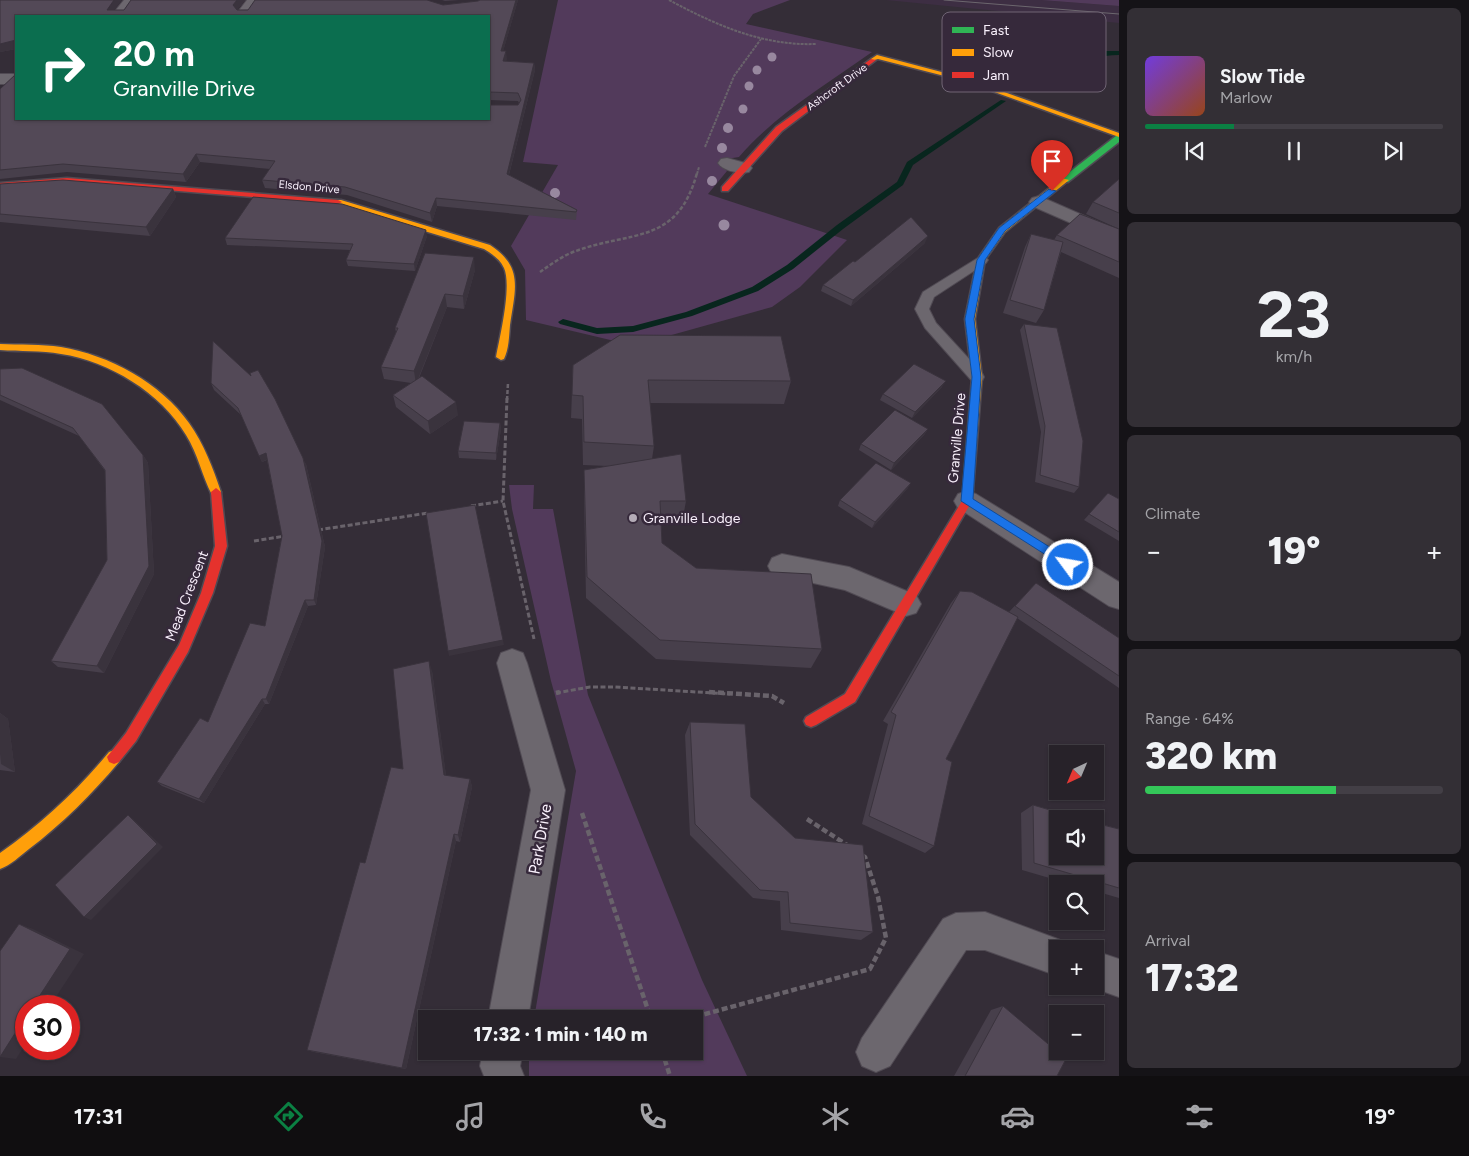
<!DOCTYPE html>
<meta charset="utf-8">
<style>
:root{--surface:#272229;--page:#332f35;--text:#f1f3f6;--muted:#a4a4a8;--line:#433f46;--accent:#0b8043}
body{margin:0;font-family:Figtree,sans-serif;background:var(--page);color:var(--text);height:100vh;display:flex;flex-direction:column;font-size:19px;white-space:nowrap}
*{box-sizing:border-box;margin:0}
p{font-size:16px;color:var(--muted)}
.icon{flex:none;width:28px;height:28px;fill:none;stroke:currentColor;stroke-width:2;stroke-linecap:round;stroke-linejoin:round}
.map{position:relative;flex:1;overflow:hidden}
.drawer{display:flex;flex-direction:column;gap:8px;padding:8px;background:#151317;width:350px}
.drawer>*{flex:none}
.guide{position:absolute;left:15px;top:15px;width:475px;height:105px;border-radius:0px;box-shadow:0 1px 4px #0004,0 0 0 1px var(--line);background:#0b6e4f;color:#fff;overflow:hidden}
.needle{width:32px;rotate:224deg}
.buttons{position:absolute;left:1049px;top:745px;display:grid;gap:10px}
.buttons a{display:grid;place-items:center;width:55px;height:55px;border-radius:0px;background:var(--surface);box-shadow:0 1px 4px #0004,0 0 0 1px var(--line);font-size:25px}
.speed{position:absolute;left:15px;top:995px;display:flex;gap:10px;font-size:25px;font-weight:700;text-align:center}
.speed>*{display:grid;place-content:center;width:65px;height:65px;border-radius:50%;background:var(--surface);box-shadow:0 1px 4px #0004,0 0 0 1px var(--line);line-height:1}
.speed .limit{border:8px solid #d22;background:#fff;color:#111}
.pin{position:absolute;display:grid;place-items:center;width:42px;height:42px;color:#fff;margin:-51px -21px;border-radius:50% 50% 50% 0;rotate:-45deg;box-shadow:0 0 5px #0007}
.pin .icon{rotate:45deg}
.me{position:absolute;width:55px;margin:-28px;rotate:302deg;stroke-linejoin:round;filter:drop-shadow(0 0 4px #0008)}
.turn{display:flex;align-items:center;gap:18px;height:105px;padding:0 15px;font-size:22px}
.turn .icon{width:65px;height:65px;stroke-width:2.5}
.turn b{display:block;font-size:35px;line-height:42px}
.big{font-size:38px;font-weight:800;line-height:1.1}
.drawer .card{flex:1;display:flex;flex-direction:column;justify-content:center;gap:8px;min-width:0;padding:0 18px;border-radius:8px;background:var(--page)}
.drawer .dial{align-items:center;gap:0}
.dial b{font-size:65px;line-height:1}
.song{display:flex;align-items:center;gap:15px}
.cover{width:60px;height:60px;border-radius:8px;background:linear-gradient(135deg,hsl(260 70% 55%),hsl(20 70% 35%))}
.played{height:5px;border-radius:2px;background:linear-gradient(90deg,var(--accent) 30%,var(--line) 30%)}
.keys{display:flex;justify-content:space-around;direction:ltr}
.heat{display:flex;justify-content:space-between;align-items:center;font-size:28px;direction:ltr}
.charge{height:8px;border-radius:4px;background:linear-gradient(90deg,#34c759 64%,var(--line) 0)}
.trip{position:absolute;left:418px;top:1010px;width:285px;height:50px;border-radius:0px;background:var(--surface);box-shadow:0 1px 4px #0004,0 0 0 1px var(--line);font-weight:800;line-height:50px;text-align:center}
.menu{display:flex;height:80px;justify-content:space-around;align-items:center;background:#100e10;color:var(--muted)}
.menu .icon{width:35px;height:35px}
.menu .on{color:var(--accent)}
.menu b{font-size:22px;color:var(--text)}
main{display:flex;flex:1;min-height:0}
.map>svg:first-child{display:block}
</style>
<main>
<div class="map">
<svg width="1119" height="1076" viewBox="0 0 1119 1076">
<rect width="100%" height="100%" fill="#342d37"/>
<path fill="#3d2e43" d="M886,0H1041L1119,6V23Z"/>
<g fill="#523a5b">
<path d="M558,0H790L753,14L746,24L872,52C826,85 776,114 739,157L726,159L721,165L727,171L708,194L847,240L800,287L772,307L668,336L623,343L526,320L525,270L511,246L558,165L523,162Z"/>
<path d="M1041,0H1119V6Z"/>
<path d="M509,485H534L533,509H553L588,695L702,980L747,1076H529V1051H694V1019H534L576,771L551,681L512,509Z"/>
</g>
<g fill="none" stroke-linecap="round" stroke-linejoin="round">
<g fill="#08261e" fill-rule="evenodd">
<path d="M1105,51H1119V55C1082,56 1053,73 1022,91L1017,90C1039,70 1076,56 1105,51Z"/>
<path d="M1001,100L1006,101L913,165L903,185L843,229L793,269L758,291L692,316L633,332L597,334L560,324L558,322L563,319L597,328L633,326L686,312L752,287L787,265L837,225L897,182L907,162Z"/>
</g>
<defs>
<path id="lane" d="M981,256L986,257L988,260L986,263L934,297L929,309L936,323L982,373L984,377L982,381H972L925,328L915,309L923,292Z"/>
<g id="street">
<path d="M124,0H139L126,16H111Z"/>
<path d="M247,0H262L249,16H239L237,13Z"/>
<rect x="0" y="74" width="16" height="10"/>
<path d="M727,158L749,164L752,168L749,172C740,174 723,171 718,163L721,159Z"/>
<path d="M1039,196L1119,231V244L1032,206L1029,202L1032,198Z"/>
<path d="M967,491L976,494L1119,582V609L1109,606L958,508L954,501L958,494Z"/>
<path d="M782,554L849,567L916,595L921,604L916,613L906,616L845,590L772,574L768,566L772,558Z"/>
<path d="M512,649L523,653L527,663L565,790L528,1019H488L531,790L497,663L501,653Z"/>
<path d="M985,912L1071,944L1074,949H1058V976L985,950H966L890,1066L876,1072L862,1066L856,1052L862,1038L943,919L956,913Z"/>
<path d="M1095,951L1119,959V997L1088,986H1095Z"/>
<path d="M483,1051H523L520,1066L524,1076H484L480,1066Z"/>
</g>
<path id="fast" d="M1116,136H1119V142L1068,182H1062V178Z"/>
<g id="slow">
<path d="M877,55L968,79L1119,133V137L964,81L878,59L871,61V59Z"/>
<path d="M1062,178L1069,180L1005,232L985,260L975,319L982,377L973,490L968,494L963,490L972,377L965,319L977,260L999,228Z"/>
<path d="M335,200H341L490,245C524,267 515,290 510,325C509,336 509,349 504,359L501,360L496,357C500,336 512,286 504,268C500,259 492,254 484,249L335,204Z"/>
<path d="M0,344C20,345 41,344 61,347C109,355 161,383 189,423C204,444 213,468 221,492L220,495H212C202,476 198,454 186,435C161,393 109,361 61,354C41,350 20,352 0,350Z"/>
<path d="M114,750L119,752L121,757L119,762C92,794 62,824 29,849C20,856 11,865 0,869V853C41,824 77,791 109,752Z"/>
</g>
<g id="jam">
<path d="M871,59L876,60L782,131L728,191H722V187L776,127Z"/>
<path d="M67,178L338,200L342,202L338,204L67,182L0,187V183Z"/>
<path d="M968,486L973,490L972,501L855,702L816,725L811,727L806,725L804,721L806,717L845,694L962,501L964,487Z"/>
<path d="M216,488L221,492L227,546L213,593L188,652L136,741L119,762L114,764L109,762L107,757L126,733L179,645L201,593L215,546L211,492Z"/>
</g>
</defs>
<use href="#lane" stroke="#504a53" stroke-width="2"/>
<use href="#street" stroke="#504a53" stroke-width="2"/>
<use href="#fast" stroke="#504a53" stroke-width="3"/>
<use href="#slow" stroke="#504a53" stroke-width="3"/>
<use href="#jam" stroke="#504a53" stroke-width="3"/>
<g stroke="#69636b" stroke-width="2" stroke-dasharray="3 1" stroke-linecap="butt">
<path d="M669,0C716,25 762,46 816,44"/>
<path d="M705,147L734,76L761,39"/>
<path d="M697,174L699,167"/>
</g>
<g stroke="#69636b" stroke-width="2.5" stroke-dasharray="4 2" stroke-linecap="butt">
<path d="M540,272C550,265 561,257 573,252C631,230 677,246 697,173"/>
<path d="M507,400L508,383"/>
</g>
<g stroke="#69636b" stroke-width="3" stroke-dasharray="5 2.5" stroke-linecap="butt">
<path d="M507,398L503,501L534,639"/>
<path d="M471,506L503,501"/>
<path d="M318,530L428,513"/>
<path d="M254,541L285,536"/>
<path d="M556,693L590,687H615L730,694"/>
</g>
<g stroke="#69636b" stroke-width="4.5" stroke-dasharray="6 3" stroke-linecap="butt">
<path d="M709,692L772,696L784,703"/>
<path d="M556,693L560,692"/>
<path d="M582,813L651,1019"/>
<path d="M807,819L847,845"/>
<path d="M687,1019L870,969L886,938L878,897L865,857L862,855"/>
<path d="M662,1051L670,1076"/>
</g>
<use href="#lane" fill="#6c676e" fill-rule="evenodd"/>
<use href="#street" fill="#6c676e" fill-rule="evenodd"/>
<use href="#fast" fill="#30b455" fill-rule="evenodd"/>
<use href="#slow" fill="#ff9f0a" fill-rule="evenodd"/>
<use href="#jam" fill="#e5322d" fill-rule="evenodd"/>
<path stroke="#6c676e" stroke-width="1" d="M944,0L1119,14"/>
</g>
<g fill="#98889f">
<circle cx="772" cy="57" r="4.5"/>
<circle cx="757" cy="70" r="4.5"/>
<circle cx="749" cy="86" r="4.5"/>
<circle cx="743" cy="109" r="4.5"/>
<circle cx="728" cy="128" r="5"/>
<circle cx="722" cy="148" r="5"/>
<circle cx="712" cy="181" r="5"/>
<circle cx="555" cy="193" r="5"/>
<circle cx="724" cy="225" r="5.5"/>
</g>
<g fill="#473f4b">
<path d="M0,0L115,10H124L131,0H245L237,10L443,5L478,1L480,0H518L503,51H506V61L534,63L535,70L509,175L577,210L576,220L437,206L432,222L347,195L265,188L262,180L270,169L200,162L186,182L67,172L0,179V89L16,119L518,105L519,103L518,101L489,100V16H16V49L0,52Z"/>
<path d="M442,0H459L445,1Z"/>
<path d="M1119,179V229L1086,214L1093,202Z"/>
<path d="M0,184L173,189L176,197L150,236L0,222Z"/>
<path d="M1119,229V278L1061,252L1044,310L1036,323L1003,313L1025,247L1031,234L1054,240L1057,235Z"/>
<path d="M427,236L415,271L348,266L346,260L350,250L227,245L225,238Z"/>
<path d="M925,243L851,306L821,291L823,285L855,262Z"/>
<path d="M475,270L464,309L447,307L419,378L458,415L430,434L396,407L393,395L411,383L384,379L381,367L396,332L395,328Z"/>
<path d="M1024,324L1079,487L1074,493L1035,482L1041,432L1020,330Z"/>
<path d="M573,365L791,381L784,404L650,403L654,446L652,459L686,501L682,523H661L662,543L696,568L822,649L811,668L656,659L586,598L584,492V470L608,466L583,465L582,419L571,418Z"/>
<path d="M0,369L143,455L148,463L154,574L104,673L58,667L51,661L107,560L105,471L79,436L0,400Z"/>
<path d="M211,383L306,464L325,547L316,605L308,606L269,704H265L204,803L162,786L157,782L208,722L265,626L282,536L267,460L262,462L241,415L214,390Z"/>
<path d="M942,387L912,418L880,400L883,394Z"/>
<path d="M500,423L501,429L496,460L459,458L458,451Z"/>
<path d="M928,429L924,435L891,470L859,450L861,444Z"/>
<path d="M911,483L907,489L872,528L838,506L840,500Z"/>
<path d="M1108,493L1119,499V541L1084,520Z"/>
<path d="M1036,583L1119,638V688L1017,618L946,759L934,846L925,853L862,824L888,724L883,721L951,603L960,591L1009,612Z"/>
<path d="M432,671L446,776L470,779L472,787L460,842L456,841L406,1069L314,1052L307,1050L365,863L403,769Z"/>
<path d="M0,713L8,719L15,772L0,770Z"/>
<path d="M690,722L751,797L873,932L861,940L781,930L780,901L753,898L690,835L685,735Z"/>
<path d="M1033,805L1119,829V898L1095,891V884H1070L1022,870L1021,813Z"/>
<path d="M1003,1006L1057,1076H954L991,1010Z"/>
</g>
<g fill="#3a333d">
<path d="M114,0H122L110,16L107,10Z"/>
<path d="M237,0H245L235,13L233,5Z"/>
<path d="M516,0H518L501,59V51Z"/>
<path d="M16,40V49L0,52V44Z"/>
<path d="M506,51L507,59L504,69L503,61Z"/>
<path d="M534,63L535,70L507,182V174Z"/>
<path d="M196,154L200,162L186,182L183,174Z"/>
<path d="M173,189L176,197L150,236L146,227Z"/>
<path d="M436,198L437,206L432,222L430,213Z"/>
<path d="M426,230L427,236L415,271L414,264Z"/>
<path d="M928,236L925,243L851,306L853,300Z"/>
<path d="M474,257L475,270L464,309L463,296Z"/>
<path d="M445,294L447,307L416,384L414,371Z"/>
<path d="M946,381L942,387L912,418L915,412Z"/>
<path d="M456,402L458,415L430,434L428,421Z"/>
<path d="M500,423L501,429L496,460V453Z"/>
<path d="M928,429L924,435L891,470L894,463Z"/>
<path d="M266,453L268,459L262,462L259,456Z"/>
<path d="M143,455L148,463L154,574L104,673L97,666Z"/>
<path d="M303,458L306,464L325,547L316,605L314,600Z"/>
<path d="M911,483L907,489L872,528L875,522Z"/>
<path d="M305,600L308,606L269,704L266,699Z"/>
<path d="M503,640L504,645L449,656L448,651Z"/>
<path d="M429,661L432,671L447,783L444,775Z"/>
<path d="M262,699L265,704L204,803L199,799Z"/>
<path d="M0,713L8,719L15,772L1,764L0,753Z"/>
<path d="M470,779L472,787L460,842L458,835Z"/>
<path d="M128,815L133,819L163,847L91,920L84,917Z"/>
<path d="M454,834L456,841L406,1069L402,1068Z"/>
<path d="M19,924L33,929L84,954L50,1006H33Z"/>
<path d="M26,1016V1043L16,1059L0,1057Z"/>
</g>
<g fill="#534957" stroke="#3a333d">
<path d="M0,0H114L107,10H124L131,0H237L233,5L237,10H248L255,0H427L443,5L478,1L480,0H516L501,51H506L503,61L534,63L507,174L577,210L576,212L436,198L430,213L345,187L262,180L275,161L196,154L183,174L63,164L0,170V89L16,74V119H489V105H518L521,100L518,93L489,92V16H16V40L0,44Z"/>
<path d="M1119,179V213L1093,202Z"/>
<path d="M63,180L173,189L146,227L0,214V184Z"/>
<path d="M253,197L342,204L426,230L414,264L346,260L353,244L225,238Z"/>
<path d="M1080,214L1119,229V262L1057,235Z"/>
<path d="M911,217L928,236L853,300L823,285L853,261L855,262Z"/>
<path d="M1031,234L1063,242L1044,310L1010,300Z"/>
<path d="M425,253L474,257L463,296L445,294L414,371L381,367L398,328H395Z"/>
<path d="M1024,324L1057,328L1083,441L1079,487L1040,475L1045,426Z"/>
<path d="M620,335L781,336L791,381L648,380L654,446L584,442L583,396L572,395L573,365Z"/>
<path d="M213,341L251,376L250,373L258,370L275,399L303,458L322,541L314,600H305L266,699H262L199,799L157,782L200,718L208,722L250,623L265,626L282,536L266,453L259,456L238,408L211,383Z"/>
<path d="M914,364L946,381L915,412L883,394Z"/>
<path d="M22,368L102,404L143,455L149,566L97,666L51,661L107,560L105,470L73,428L0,395V369Z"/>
<path d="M422,376L456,402L428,421L393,395Z"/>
<path d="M895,410L928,429L894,463L861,444Z"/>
<path d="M464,421L500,423L496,453L458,451Z"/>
<path d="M681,454L686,501H660L662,543L696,568L811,574L822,649L660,640L587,577L584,470Z"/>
<path d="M876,463L911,483L875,522L840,500Z"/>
<path d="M1108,493L1119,499V532L1089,514Z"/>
<path d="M475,505L503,640L448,651L426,513Z"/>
<path d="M1036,583L1119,638V676L1015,606Z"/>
<path d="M960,591L972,592L1018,617L946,759L952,762L934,846L869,816L896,715L891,712Z"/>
<path d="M429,661L444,775L470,779L458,835L454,834L402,1068L307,1050L360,862L365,863L391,767L403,769L393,669Z"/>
<path d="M690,722L745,724L751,797L795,838L863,845L873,932L790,923L788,892L760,890L695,824Z"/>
<path d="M1033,805L1081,819H1058V856H1095V823L1119,829V888L1034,863Z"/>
<path d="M128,815L157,844L84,917L55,885Z"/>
<path d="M19,924L70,949L33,1006H26V1016L0,1057V951Z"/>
<path d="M1003,1006L1066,1059L1057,1076H965Z"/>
</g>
<path fill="#1a73e8" stroke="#114b97" d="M1049,189L1056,191L1005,231L985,260L974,319L981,377L973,499L1072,561V568L1068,569L961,501L972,377L965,319L977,260L999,228Z"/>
<circle fill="#b4acb7" stroke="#36293b" stroke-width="2" cx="633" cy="518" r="5"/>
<g text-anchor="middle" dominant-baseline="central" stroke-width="5" stroke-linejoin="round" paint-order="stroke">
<g font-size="11" fill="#f9f0fc" stroke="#36293b">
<text transform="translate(837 87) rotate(-36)">Ashcroft Drive</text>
<text transform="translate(309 187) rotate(5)">Elsdon Drive</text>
</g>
<g font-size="14" fill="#f9f0fc" stroke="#36293b">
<text transform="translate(957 438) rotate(-85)">Granville Drive</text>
<text transform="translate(187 596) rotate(-69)">Mead Crescent</text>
</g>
<g font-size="14" fill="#f9f0fc" stroke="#36293b" text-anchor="start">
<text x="643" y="518">Granville Lodge</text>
</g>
<g font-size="16" fill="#f9f0fc" stroke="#36293b">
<text transform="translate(540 839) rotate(-80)">Park Drive</text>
</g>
</g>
<rect x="942" y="12" width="164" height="80" rx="8" fill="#36293b" stroke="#706575" stroke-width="1"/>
<rect x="952" y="27" width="22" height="6" fill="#30b455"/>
<rect x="952" y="49" width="22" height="7" fill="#ff9f0a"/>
<rect x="952" y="72" width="22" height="6" fill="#e5322d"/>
<g font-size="14" fill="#f9f0fc">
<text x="983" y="35">Fast</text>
<text x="983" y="57">Slow</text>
<text x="983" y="80">Jam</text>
</g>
</svg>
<div class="buttons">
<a><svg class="needle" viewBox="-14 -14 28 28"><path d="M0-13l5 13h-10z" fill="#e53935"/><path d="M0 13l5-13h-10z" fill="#a4a4a8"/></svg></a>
<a><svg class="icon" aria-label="sound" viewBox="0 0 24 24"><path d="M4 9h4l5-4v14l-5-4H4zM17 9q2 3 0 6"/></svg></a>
<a><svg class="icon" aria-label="search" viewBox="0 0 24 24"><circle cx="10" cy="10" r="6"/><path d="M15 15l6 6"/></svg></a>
<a>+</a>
<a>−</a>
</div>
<div class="speed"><div class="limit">30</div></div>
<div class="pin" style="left:1052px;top:191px;background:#d93025"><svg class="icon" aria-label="arrive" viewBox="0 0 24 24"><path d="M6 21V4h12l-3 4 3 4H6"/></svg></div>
<svg class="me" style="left:1068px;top:565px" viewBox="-20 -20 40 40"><circle r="17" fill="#1a73e8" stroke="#fff" stroke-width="3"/><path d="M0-11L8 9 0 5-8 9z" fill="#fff"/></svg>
<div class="trip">17:32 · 1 min · 140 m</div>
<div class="guide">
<div class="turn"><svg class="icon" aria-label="right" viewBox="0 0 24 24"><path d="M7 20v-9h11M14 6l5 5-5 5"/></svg><div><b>20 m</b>Granville Drive</div></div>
</div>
</div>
<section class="drawer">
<div class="card">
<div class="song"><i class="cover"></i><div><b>Slow Tide</b><p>Marlow</p></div></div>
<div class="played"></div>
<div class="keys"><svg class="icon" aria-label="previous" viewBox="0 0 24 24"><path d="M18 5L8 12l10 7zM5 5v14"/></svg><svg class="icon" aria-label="pause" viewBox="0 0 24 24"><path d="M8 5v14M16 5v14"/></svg><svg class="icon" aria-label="next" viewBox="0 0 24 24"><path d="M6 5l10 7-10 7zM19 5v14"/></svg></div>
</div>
<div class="card dial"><b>23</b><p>km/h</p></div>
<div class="card"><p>Climate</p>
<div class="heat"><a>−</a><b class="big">19°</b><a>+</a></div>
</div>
<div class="card"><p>Range · 64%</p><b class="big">320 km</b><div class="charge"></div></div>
<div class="card"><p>Arrival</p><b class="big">17:32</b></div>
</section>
</main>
<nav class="menu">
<b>17:31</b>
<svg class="icon on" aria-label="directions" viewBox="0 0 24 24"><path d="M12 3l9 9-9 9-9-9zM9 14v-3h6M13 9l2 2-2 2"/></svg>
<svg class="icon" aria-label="music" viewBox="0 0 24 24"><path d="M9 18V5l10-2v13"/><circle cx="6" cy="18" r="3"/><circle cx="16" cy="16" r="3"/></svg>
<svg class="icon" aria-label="phone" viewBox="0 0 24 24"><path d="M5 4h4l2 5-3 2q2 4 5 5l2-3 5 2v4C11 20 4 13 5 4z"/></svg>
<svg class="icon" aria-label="climate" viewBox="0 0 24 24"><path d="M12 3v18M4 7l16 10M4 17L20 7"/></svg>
<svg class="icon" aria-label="car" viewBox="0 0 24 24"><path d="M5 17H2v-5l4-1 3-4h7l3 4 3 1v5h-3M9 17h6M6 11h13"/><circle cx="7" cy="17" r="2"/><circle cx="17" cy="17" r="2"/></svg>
<svg class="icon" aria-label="filters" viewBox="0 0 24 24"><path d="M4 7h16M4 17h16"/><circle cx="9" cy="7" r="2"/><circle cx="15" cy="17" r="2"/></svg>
<b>19°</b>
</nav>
